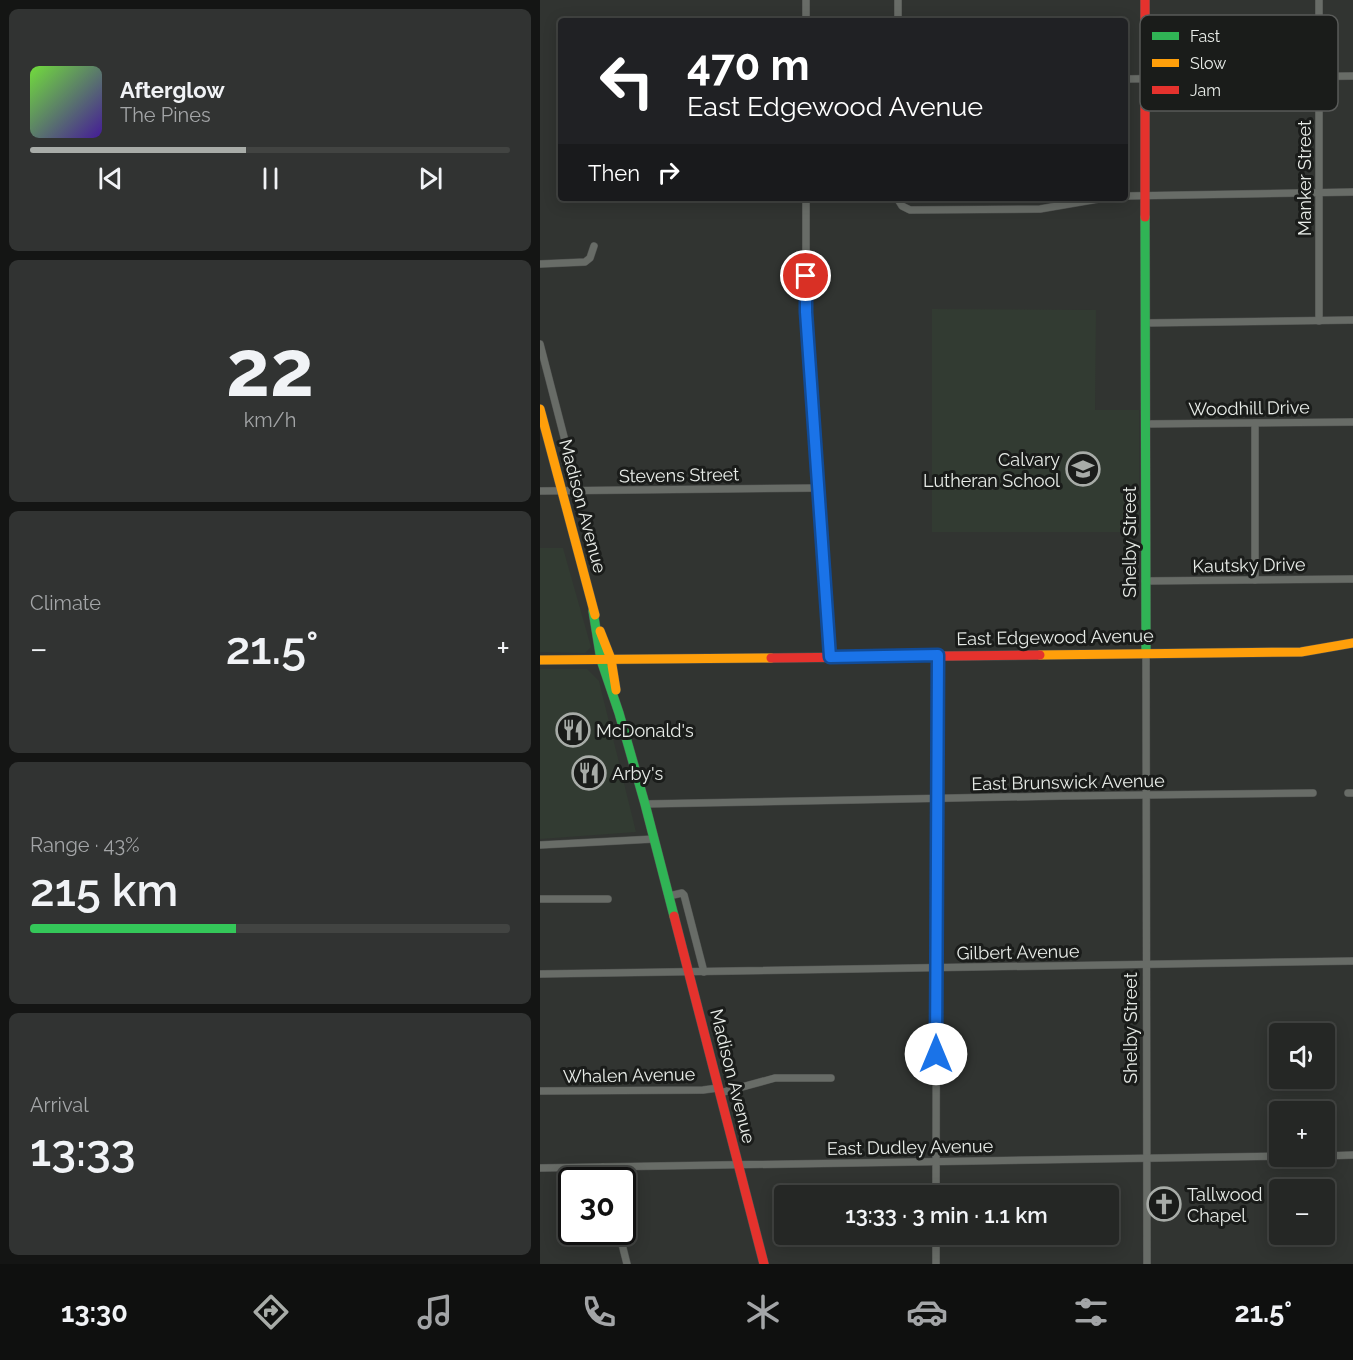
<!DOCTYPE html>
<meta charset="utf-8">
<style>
:root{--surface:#252725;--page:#313332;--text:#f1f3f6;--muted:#a3a5a7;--line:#424442;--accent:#a8aca8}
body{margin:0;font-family:Raleway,sans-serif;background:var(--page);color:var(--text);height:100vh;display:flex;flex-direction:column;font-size:22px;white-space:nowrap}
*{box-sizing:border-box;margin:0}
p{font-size:20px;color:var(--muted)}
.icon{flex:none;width:33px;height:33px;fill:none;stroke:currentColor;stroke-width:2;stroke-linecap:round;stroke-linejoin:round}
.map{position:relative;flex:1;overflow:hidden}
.panel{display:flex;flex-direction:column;gap:9px;padding:9px;background:#141514;width:540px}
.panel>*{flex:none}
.guide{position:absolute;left:18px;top:18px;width:570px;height:183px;border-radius:6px;box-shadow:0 3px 15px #0003,0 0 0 2px var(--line);background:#202124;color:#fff;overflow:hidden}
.buttons{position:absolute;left:729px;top:1023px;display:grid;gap:12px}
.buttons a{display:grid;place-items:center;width:66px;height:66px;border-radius:6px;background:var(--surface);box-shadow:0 3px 15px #0003,0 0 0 2px var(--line);font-size:30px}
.speed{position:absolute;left:18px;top:1167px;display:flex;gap:12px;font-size:30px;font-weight:700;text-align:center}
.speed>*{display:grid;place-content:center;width:78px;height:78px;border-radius:50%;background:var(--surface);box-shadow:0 3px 15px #0003,0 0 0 2px var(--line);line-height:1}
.speed .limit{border:3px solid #111;border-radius:9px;background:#fff;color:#111}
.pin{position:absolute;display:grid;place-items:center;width:51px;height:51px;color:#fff;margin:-26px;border:3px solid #fff;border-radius:50%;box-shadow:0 2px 6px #0007}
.me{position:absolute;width:66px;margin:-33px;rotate:0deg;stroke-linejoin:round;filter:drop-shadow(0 0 4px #0008)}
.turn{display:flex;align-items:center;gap:21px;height:126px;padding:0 30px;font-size:27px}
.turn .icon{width:78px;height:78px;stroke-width:2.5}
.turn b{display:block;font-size:42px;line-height:51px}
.then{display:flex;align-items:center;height:57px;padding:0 30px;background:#0003;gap:12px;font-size:22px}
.big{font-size:45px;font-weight:600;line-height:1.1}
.panel .card{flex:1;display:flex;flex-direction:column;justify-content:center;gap:9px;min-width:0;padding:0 21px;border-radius:9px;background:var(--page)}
.panel .dial{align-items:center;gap:0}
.dial b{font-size:78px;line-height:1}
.song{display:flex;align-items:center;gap:18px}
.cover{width:72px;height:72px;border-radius:9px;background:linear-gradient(135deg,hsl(100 70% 55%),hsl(260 70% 35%))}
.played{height:6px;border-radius:3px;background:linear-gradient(90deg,var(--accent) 45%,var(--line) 45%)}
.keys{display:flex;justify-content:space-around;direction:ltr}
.heat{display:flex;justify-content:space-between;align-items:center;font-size:33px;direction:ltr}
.charge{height:9px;border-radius:4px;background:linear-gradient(90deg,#34c759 43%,var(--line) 0)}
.trip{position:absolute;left:234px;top:1185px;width:345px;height:60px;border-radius:6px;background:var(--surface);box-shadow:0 3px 15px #0003,0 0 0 2px var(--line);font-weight:600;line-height:60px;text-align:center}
.tab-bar{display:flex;height:96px;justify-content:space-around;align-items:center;background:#0f100f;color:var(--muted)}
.tab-bar .icon{width:42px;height:42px}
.tab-bar .on{color:var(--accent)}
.tab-bar b{font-size:27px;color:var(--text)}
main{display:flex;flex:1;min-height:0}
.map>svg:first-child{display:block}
</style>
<main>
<section class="panel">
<div class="card">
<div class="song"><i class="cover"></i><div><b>Afterglow</b><p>The Pines</p></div></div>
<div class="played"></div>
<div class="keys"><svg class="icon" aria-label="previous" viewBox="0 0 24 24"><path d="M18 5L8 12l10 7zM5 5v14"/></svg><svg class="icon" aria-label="pause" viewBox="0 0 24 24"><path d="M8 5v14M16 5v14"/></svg><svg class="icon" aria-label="next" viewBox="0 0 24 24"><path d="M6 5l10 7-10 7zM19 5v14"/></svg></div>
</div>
<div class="card dial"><b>22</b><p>km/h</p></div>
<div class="card"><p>Climate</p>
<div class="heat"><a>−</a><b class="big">21.5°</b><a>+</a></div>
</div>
<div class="card"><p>Range · 43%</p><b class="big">215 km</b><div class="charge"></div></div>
<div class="card"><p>Arrival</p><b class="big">13:33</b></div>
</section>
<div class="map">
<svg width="813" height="1264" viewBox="0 0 813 1264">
<rect width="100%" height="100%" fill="#313431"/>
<g fill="#323b32">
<path d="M392,309L556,310L555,410H599V532H392Z"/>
<path d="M0,548H23L51,647L45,653L0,652Z"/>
<path d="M0,669H47L59,681L96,832L0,839Z"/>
</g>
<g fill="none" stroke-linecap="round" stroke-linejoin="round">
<defs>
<g id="street">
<path d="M266,0V21"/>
<path d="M779,0V321"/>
<path d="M358,21V0"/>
<path d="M585,79L813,76"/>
<path d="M585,196L813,192"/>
<path d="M266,198V312L290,657"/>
<path d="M357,198L362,206L370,210L500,209L564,198"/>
<path d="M0,264L45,262L50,258L54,246"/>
<path d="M605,323L813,320"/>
<path d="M0,344L38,491"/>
<path d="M715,423V580"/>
<path d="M605,424L813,422"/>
<path d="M0,491L278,488"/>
<path d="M605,581L813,579"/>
<path d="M606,652L607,1264"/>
<path d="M808,793H813"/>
<path d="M105,804L522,796L773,793"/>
<path d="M0,845L114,839"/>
<path d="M129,896L142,893L144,895L164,972"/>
<path d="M0,899H68"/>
<path d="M0,974L813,961"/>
<path d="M0,1091L163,1090L178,1088"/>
<path d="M180,1093L235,1078H291"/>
<path d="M784,1156L813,1155"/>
<path d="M63,1167L66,1180"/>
<path d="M0,1168L740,1156"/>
<path d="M396,1196L397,655"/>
<path d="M79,1232L87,1264"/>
<path d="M396,1264V1234"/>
</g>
<g id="fast">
<path d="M605,217L606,652"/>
<path d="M53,611L61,660L79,713L105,804L134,916"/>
</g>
<g id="slow">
<path d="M0,409L55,615"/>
<path d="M60,631L71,659L76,690"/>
<path d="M500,655L761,652L813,643"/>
<path d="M0,660L231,658"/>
</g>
<g id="jam">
<path d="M605,0V217"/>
<path d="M231,658L500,655"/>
<path d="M134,916L224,1264"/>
</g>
</defs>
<use href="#street" stroke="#4f514f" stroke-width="8"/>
<use href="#fast" stroke="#4f514f" stroke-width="10"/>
<use href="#slow" stroke="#4f514f" stroke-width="10"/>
<use href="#jam" stroke="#4f514f" stroke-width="10"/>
<use href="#street" stroke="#686c67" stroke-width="7"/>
<use href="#fast" stroke="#30b455" stroke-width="9"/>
<use href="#slow" stroke="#ff9f0a" stroke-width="9"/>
<use href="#jam" stroke="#e5322d" stroke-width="9"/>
</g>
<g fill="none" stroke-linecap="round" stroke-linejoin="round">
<defs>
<path id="route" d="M266,276V312L290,657L398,655L396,1054"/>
</defs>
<use href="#route" stroke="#114b97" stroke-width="15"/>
<use href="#route" stroke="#1a73e8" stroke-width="10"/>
</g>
<defs>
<symbol id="school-ring" viewBox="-11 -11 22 22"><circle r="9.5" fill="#1a1c1a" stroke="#a8aca8" stroke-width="1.5"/><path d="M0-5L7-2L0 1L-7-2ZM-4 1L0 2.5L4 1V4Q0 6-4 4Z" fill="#a8aca8"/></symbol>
<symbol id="restaurant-ring" viewBox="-11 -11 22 22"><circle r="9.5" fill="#1a1c1a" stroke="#a8aca8" stroke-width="1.5"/><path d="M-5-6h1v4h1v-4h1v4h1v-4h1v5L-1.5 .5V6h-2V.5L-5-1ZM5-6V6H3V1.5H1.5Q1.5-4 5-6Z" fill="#a8aca8"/></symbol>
<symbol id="church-ring" viewBox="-11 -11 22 22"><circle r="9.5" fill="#1a1c1a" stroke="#a8aca8" stroke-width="1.5"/><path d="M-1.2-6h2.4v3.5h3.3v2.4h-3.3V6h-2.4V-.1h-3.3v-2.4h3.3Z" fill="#a8aca8"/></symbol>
</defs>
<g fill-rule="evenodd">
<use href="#school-ring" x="524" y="450" width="38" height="38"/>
<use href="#restaurant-ring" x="14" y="711" width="38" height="38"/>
<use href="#restaurant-ring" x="30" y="754" width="38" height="38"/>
<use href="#church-ring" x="605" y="1185" width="38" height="38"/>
</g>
<g text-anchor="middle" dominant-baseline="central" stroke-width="6" stroke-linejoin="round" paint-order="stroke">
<g font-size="18" fill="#e8ece8" stroke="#1a1c1a">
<text transform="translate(764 178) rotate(-90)">Manker Street</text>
<text transform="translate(709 408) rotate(-1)">Woodhill Drive</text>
<text transform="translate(139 475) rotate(-1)">Stevens Street</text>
<text transform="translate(43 506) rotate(75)">Madison Avenue</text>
<text transform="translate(589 542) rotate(-90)">Shelby Street</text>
<text transform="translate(709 565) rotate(-1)">Kautsky Drive</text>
<text transform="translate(515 637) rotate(-1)">East Edgewood Avenue</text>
<text transform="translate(528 782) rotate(-1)">East Brunswick Avenue</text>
<text transform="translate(478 952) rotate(-1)">Gilbert Avenue</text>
<text transform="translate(590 1028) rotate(-90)">Shelby Street</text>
<text transform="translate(89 1075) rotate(-1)">Whalen Avenue</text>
<text transform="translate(193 1076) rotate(76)">Madison Avenue</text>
<text transform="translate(370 1147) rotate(-1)">East Dudley Avenue</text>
</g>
<g font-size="18" fill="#e8ece8" stroke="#1a1c1a" text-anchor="start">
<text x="520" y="459" text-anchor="end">Calvary<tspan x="520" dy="21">Lutheran School</tspan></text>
<text x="56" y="730">McDonald's</text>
<text x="72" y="773">Arby's</text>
<text x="647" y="1194">Tallwood<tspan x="647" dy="21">Chapel</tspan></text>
</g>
</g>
<rect x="600" y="15" width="198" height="96" rx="9" fill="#1a1c1a" stroke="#585a58" stroke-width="1.5"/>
<rect x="612" y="32" width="27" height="8" fill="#30b455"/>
<rect x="612" y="59" width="27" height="8" fill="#ff9f0a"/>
<rect x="612" y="86" width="27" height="8" fill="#e5322d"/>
<g font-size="16" fill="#e8ece8">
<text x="650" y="42">Fast</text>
<text x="650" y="69">Slow</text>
<text x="650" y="96">Jam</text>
</g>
</svg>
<div class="buttons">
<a><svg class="icon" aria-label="sound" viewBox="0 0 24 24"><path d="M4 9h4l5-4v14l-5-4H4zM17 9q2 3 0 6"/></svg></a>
<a>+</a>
<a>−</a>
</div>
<div class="speed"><div class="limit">30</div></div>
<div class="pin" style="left:266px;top:276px;background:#d93025"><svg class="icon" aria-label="arrive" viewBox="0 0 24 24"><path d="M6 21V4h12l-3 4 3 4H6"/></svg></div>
<svg class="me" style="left:396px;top:1054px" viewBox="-20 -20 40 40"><circle r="19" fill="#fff"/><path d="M0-13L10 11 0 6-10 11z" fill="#1a73e8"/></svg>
<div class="trip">13:33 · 3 min · 1.1 km</div>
<div class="guide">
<div class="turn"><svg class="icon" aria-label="left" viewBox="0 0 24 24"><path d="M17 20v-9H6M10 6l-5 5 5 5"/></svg><div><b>470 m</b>East Edgewood Avenue</div></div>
<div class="then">Then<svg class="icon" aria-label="right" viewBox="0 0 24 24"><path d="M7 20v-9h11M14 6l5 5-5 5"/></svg></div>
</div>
</div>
</main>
<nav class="tab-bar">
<b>13:30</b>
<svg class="icon on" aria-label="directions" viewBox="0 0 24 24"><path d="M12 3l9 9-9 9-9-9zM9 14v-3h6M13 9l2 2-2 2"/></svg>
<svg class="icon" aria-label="music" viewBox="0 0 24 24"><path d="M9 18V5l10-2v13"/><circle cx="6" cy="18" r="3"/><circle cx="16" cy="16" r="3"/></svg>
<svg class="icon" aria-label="phone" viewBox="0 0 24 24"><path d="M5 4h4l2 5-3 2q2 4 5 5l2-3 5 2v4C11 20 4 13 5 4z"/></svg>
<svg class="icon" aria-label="climate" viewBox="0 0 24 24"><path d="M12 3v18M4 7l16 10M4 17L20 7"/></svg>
<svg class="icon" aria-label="car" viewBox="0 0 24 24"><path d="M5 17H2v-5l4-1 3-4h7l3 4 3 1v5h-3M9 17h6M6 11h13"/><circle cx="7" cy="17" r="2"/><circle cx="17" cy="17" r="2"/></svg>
<svg class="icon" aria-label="filters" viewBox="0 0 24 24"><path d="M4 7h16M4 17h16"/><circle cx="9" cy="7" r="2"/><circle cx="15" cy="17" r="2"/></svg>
<b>21.5°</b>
</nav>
